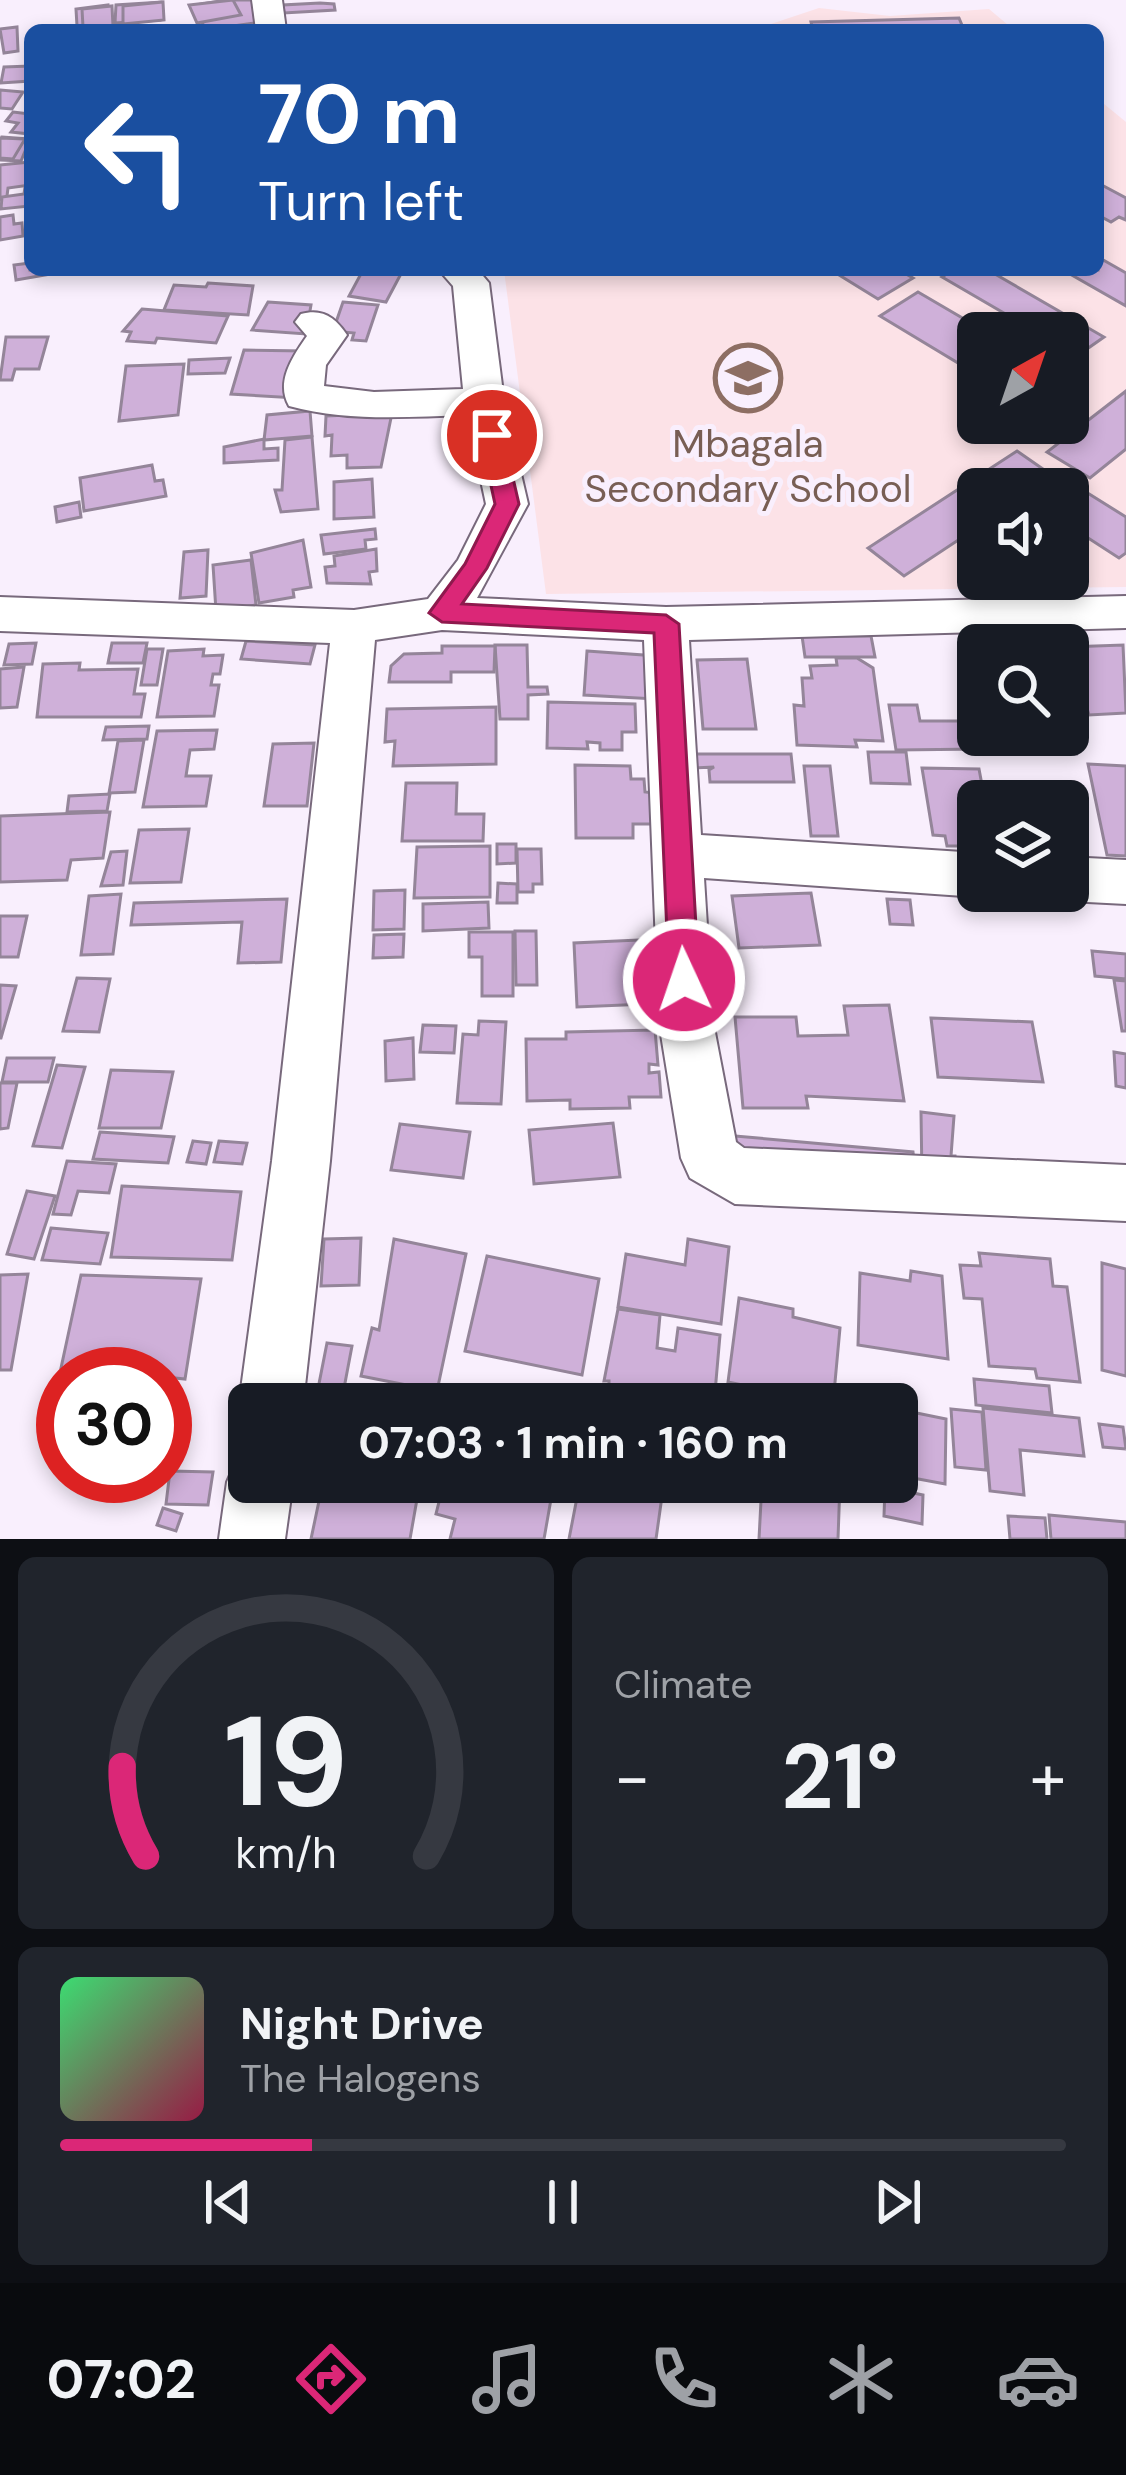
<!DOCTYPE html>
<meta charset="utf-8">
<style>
:root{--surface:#171b24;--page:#20242c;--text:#f1f3f6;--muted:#9ea1a6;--line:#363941;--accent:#db2777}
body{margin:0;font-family:"DM Sans",sans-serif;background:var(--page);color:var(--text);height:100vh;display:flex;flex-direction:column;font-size:45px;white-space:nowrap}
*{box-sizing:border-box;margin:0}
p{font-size:39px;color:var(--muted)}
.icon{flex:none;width:66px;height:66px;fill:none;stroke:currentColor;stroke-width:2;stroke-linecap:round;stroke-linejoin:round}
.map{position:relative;height:1539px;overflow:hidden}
.details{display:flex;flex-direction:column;gap:18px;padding:18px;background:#0d0f14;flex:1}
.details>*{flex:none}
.banner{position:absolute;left:24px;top:24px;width:1080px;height:252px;border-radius:18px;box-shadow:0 6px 18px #0003;background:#1a4fa0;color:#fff;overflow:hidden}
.needle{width:78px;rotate:40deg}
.tools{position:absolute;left:957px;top:312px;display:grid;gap:24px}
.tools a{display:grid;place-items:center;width:132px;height:132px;border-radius:18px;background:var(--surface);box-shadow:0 6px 18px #0003;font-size:60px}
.speed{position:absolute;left:36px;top:1347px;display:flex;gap:24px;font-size:60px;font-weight:700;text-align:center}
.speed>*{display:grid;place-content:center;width:156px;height:156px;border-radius:50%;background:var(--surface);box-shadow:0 6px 18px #0003;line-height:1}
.speed .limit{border:18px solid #d22;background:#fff;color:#111}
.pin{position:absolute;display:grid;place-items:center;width:102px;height:102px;color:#fff;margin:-51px;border:6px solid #fff;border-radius:50%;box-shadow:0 3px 12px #0007}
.me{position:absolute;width:132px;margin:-66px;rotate:357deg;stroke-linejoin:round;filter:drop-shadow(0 0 9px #0008)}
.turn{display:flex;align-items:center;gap:42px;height:252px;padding:0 36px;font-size:54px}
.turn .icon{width:156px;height:156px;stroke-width:2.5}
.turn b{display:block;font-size:84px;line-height:102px}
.big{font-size:90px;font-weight:700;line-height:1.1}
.details .tile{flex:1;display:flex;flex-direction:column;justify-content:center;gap:18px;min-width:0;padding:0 42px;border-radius:18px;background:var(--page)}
.details .dial{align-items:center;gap:0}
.dial svg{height:312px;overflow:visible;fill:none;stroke:var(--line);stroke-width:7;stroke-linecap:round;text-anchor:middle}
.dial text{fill:var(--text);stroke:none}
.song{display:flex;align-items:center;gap:36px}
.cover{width:144px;height:144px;border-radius:18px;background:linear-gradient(135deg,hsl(140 70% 55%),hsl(340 70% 35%))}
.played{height:12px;border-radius:6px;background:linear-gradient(90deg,var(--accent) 25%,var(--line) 25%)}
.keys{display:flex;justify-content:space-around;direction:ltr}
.heat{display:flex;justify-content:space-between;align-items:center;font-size:66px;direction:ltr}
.details .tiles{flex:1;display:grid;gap:18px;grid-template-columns:1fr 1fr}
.tile:last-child{grid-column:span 2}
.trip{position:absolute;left:228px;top:1383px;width:690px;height:120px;border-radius:18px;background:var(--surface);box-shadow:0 6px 18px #0003;font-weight:700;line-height:120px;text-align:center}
.tab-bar{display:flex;height:192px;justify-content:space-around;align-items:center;background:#090b0e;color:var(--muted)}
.tab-bar .icon{width:84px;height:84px}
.tab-bar .on{color:var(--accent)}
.tab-bar b{font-size:54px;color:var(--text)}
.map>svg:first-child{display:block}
</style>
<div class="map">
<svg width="1126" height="1539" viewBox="0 0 1126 1539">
<rect width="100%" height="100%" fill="#f9effd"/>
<g fill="#fce2e7" fill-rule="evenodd">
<path d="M819,8L890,16L989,9L1014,30H753Z"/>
<path d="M1098,99L1126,122V587L546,594L504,270H1098ZM978,333H1068V423H978ZM978,489H1068V579H978Z"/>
</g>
<g fill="#cfb0d9" stroke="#948599" stroke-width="3">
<path d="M226,0H252L261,22L205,30L196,5Z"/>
<path d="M233,0L241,15L197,23L189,5Z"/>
<path d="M161,2L160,20L115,23L116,5Z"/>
<path d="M163,2L164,20L123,24V6Z"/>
<path d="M320,3L334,4L335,10L284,13L283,5Z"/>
<path d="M108,5L110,26L59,30L77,26L76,9Z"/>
<path d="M112,6L113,26L66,30L83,27L82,9Z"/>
<path d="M959,18L964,30H813L811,22Z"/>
<path d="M17,27L18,51L4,53L0,29Z"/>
<path d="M30,66V81L1,83L4,67Z"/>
<path d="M0,90L23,92L12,109L0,108Z"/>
<path d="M13,112L30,114V134L11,132L18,123L6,121Z"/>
<path d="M2,137L30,139L21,161L0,160Z"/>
<path d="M0,138L25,139L13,159L0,158Z"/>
<path d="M30,162V185L8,188L7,196L0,200V165Z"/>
<path d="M1098,183L1126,198V220L1119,217L1111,222L1098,215Z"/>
<path d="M25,187H30V206L1,209L2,197L24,194Z"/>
<path d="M13,215L14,224L22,223L23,236L0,240V217Z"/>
<path d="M1098,257L1126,273V306L1063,270H1098Z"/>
<path d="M30,263V270L68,271L16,280L14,265Z"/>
<path d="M363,270H403L386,302L349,296Z"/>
<path d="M831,270H899L913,278L878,299Z"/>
<path d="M953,270H988L1104,337L1077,356L1068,351V333H1038L942,277Z"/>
<path d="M208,283L253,286L248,315L164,310L174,285L206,287Z"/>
<path d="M918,292L988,333H978V375L880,316Z"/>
<path d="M268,302L311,305L306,334L252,330Z"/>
<path d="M343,302L378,305L366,341L352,340L354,333L333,331Z"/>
<path d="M142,309L228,316L216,343L157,338L155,343L127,341L131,332L123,331Z"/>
<path d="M6,337H48L39,369H15L12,380H0Z"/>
<path d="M244,350L305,351L296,398L231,394Z"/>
<path d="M230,358L225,373L188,374L189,360Z"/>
<path d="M184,364L178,415L119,421L126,366Z"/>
<path d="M1126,391V449L1090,478L1047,452Z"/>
<path d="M310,411L312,436L264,440L267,415Z"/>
<path d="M392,413L381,467L347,468V455L331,456L332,435L325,436L326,416Z"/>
<path d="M312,437L318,509L281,512L275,490H282L285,440Z"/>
<path d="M264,439V449L278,448V460L224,463V447Z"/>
<path d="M1017,451L1053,476L1034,489H978V527L904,576L868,548Z"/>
<path d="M152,465L155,481L163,480L166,496L84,511L80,478Z"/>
<path d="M372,479L374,517L334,519V482Z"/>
<path d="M1070,482L1126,517V553L1119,558L1068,525V489H1060Z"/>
<path d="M79,502L81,517L57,522L55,507Z"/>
<path d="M375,529L376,539L365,540L366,549L324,554L321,535Z"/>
<path d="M303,540L311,587L293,590L294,597L259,603L251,553Z"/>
<path d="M376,549L377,571L369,572L371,584L327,583L325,567L335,566L334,556Z"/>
<path d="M208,550L206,596L180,598L184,552Z"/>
<path d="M251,560L256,605L216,611L213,565Z"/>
<path d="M802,636H871L875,657H805Z"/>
<path d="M246,641L315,645L310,664L241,659Z"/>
<path d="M36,643L32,664L4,665L9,644Z"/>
<path d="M112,643H147L143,663H108Z"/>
<path d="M495,645H527L528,687H547L548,694L528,695V719H500Z"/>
<path d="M1123,645L1126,713L1089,715L1068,647Z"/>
<path d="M442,646H495L494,672H451V682H389L391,666L404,654L442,653Z"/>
<path d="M147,649H163L157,685H141Z"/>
<path d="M204,649L203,656L223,655L220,674H213L211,685H219L214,716L157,717L168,651Z"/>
<path d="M587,651L657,656L655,699L584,695Z"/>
<path d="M836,658H857L873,668L883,741L855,740L857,747L797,745L794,705L804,706L802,678H812L810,666L837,665Z"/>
<path d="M747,659L756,729H703L697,660Z"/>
<path d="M80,663L79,670L138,669L134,694H145L141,717H37L43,664Z"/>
<path d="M24,667L17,707L0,708V669Z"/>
<path d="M548,702L635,704L636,732H622V750H600V743L587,742L588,749L547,748Z"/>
<path d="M889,705H917L920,721H975L981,749L896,750Z"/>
<path d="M496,707V764L393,766L395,741L385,742L387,709Z"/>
<path d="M149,726L147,739L103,740L106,727Z"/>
<path d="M217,730L214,749L190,750L186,776H211L206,806L143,807L157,731Z"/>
<path d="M1071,733L1076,754L1043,753L1039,738Z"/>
<path d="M144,740L135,792L109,793L118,741Z"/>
<path d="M314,743L307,806H264L273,744Z"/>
<path d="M868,752H906L910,784L871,783Z"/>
<path d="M693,754H791L794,782H710L709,770L714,767L694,768Z"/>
<path d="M1088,764L1126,766V856L1107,855Z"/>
<path d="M575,765L630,766L631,779H644L645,792L654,793L655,824H633V838H576Z"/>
<path d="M804,766H830L838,836H811Z"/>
<path d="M922,768L979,769L985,801H978V846H947L945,836L933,835Z"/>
<path d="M406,783H457L456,814H484L483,841H402Z"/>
<path d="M110,794L107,811L67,812L69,796Z"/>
<path d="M110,812L103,858L71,860L67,880L0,882V816Z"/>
<path d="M189,829L181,882L130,883L139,830Z"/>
<path d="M497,844H516V863L497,864Z"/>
<path d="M490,846V897L414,898L417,847Z"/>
<path d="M517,849H541L542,884H533V892H518Z"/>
<path d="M127,851L123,885L101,886L111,852Z"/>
<path d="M498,883L517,884V903H497Z"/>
<path d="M405,890L404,929L373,930L374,891Z"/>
<path d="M811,893L820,945L739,948L732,896Z"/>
<path d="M121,894L113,954L81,955L89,896Z"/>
<path d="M287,899L281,962L238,963L242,922L131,925L134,903Z"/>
<path d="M887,899L910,900L913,925L890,924Z"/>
<path d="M488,902L489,928L423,931V904Z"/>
<path d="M0,916H27L18,957H0Z"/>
<path d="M515,931H536L537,985H516Z"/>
<path d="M469,932H513V996H482V957H469Z"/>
<path d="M404,934L403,957L373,958L374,935Z"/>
<path d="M660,939L670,1003L577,1007L574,943Z"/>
<path d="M1092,951L1126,954V979L1095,976Z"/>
<path d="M77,978L110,979L99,1032L63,1031Z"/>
<path d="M1114,980L1126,981V1031H1122Z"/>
<path d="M0,985L16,986L1,1038H0Z"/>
<path d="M889,1005L904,1101L806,1096L808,1108H743L735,1017H796L798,1036L848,1035L844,1006Z"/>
<path d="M931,1018L1032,1022L1043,1082L938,1077Z"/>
<path d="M479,1021L506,1022L501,1104L457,1103L463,1034L478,1035Z"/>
<path d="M423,1025L456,1026L454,1053L420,1052Z"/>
<path d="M655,1030L658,1065L649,1064V1073L659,1072L661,1097H629L630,1108L570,1109V1100L527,1101L526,1039H566V1032Z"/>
<path d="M413,1038L414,1079L386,1081L385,1041Z"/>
<path d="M1114,1052L1126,1054V1088L1116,1086Z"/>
<path d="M7,1058H54L48,1082H2Z"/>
<path d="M57,1065L85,1067L62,1148L33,1146Z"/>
<path d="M111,1070L173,1072L161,1128H99Z"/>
<path d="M0,1083H17L8,1128L0,1129Z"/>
<path d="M921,1112L954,1116L951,1156H955L956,1183L922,1179Z"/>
<path d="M613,1123L620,1177L534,1184L529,1130Z"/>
<path d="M400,1124L470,1132L463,1178L391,1170Z"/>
<path d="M100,1132L174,1137L168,1163L93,1159Z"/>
<path d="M735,1136L913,1152L915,1172L735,1157Z"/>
<path d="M193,1141L211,1143L206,1164L187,1162Z"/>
<path d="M219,1141L247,1143L242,1164L214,1162Z"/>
<path d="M67,1161L116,1164L109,1193L78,1191L71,1215L53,1214Z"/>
<path d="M122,1186L241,1192L232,1260L111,1257Z"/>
<path d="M27,1191L55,1196L34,1259L7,1254Z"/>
<path d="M51,1228L108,1233L100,1264L42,1260Z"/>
<path d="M361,1238L359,1285L321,1286L324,1239Z"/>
<path d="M394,1239L466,1254L437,1391L361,1376L372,1328L379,1330Z"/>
<path d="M688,1239L729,1247L721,1324L618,1307L626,1254L685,1265Z"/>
<path d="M979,1253L1050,1259L1053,1286L1067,1287L1080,1382L1037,1378L1035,1369L989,1366L982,1299L964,1298L960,1265L981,1266Z"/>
<path d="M487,1256L599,1279L582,1375L465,1351Z"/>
<path d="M1102,1263L1126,1269V1376L1102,1370Z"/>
<path d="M911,1271L942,1276L948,1359L858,1345L860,1273L910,1281Z"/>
<path d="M28,1274L11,1370H0V1275Z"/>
<path d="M81,1275L201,1279L185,1379L136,1374L137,1370L61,1368Z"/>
<path d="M739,1298L793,1309V1317L840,1328L833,1404L728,1382Z"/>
<path d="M618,1309L660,1315L657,1348L675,1351L678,1328L720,1335L714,1404L609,1389V1381H604Z"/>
<path d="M327,1343L352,1346L341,1404H315Z"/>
<path d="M974,1379L1049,1386L1052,1413L976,1405Z"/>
<path d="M983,1408L1079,1418L1084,1456L1020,1450L1024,1495L990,1491Z"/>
<path d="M897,1409L946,1419L945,1484L913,1478L916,1447L897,1443Z"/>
<path d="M951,1409L982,1412L986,1470L955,1467Z"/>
<path d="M1099,1424L1123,1427L1126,1449L1103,1447Z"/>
<path d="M170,1471L213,1472L208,1505L166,1504Z"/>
<path d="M323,1482H420L410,1539H311Z"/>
<path d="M444,1482H554L544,1539H450L455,1519L436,1514Z"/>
<path d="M580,1482H664L656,1539H569Z"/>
<path d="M762,1482H840L838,1539H759Z"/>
<path d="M885,1487L923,1495L922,1524L884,1516Z"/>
<path d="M163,1508L182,1514L176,1531L157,1525Z"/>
<path d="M1049,1515L1126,1522V1539H1051Z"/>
<path d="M1008,1516L1045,1518L1047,1539H1010Z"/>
</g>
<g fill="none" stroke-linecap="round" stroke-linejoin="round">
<defs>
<g id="minor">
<path d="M252,0H282L286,30H256Z"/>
<path d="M439,270H478L489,283L504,401L528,504L477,598L666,607L1126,596V628L689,640L701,835L978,853V891H994L978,897L704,878L713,1022L736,1142L744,1148L1126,1165V1221L735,1204L690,1178L681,1158L659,1022L644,640L442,630L375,640L330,1161L303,1404H249V1426L239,1404L272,1161L330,643L0,631V597L354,610L428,599L458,560L486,504L467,415C408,417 347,422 289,406C275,382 293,356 307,336L295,322L301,314C322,308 335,317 347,335L326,365L324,386L374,392L463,389L453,286Z"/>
<path d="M1068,857L1126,860V904L1068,901L1050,894L1049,891H1068Z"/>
<path d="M249,1454V1482H293L285,1539H219L227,1482L237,1459Z"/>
</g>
</defs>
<use href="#minor" stroke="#78697c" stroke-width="4"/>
<use href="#minor" fill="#fff" fill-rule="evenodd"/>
</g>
<path fill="#db2777" stroke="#8e194d" stroke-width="3" d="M492,428L503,435L519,504L487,568L462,604L666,615L679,624L699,980L695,990L684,994L673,990L669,980L654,633L442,622L429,613L465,564L495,504L480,435Z"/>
<defs>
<symbol id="school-ring" viewBox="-11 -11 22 22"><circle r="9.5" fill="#f9effd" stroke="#8d6e63" stroke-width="1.5"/><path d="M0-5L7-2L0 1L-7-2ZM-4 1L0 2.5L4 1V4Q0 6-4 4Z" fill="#8d6e63"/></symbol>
</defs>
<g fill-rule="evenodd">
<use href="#school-ring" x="710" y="340" width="76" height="76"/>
</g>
<g text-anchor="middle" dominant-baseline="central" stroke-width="10" stroke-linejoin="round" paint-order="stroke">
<g font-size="39" fill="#785e54" stroke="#f9effd">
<text x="748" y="443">Mbagala<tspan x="748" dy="45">Secondary School</tspan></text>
</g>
</g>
</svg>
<div class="tools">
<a><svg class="needle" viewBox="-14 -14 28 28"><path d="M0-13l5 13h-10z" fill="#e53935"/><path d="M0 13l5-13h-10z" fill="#9ea1a6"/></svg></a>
<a><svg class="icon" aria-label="sound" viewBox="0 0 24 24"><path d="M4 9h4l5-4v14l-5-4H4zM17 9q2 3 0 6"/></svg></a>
<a><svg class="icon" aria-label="search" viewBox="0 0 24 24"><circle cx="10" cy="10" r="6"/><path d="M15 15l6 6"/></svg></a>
<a><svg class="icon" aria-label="layers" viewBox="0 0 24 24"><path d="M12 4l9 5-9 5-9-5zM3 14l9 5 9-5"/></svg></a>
</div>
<div class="speed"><div class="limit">30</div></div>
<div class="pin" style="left:492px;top:435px;background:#d93025"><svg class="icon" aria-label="arrive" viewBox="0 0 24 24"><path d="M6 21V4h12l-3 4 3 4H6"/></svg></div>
<svg class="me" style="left:684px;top:980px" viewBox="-20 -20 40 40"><circle r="17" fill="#db2777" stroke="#fff" stroke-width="3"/><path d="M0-11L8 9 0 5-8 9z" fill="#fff"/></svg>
<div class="trip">07:03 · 1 min · 160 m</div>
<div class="banner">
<div class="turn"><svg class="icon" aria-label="left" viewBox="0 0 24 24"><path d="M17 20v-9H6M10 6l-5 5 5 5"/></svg><div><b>70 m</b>Turn left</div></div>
</div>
</div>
<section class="details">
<div class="tiles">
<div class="tile dial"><svg viewBox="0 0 100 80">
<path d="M14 69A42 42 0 1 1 86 69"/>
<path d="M14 69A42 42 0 0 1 8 46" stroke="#db2777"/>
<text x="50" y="56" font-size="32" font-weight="700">19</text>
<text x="50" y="72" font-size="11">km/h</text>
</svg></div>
<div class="tile"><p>Climate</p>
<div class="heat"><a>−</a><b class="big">21°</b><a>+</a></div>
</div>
<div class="tile">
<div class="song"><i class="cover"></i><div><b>Night Drive</b><p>The Halogens</p></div></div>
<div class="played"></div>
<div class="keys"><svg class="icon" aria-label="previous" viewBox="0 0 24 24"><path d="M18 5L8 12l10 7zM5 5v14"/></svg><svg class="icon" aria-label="pause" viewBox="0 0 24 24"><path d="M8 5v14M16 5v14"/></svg><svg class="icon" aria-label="next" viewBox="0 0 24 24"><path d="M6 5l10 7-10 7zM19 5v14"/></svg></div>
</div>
</div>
</section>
<nav class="tab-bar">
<b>07:02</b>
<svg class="icon on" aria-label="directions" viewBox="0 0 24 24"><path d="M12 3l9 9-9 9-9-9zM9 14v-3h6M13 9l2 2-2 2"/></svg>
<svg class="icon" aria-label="music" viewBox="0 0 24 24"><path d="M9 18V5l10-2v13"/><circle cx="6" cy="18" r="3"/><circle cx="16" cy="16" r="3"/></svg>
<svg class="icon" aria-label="phone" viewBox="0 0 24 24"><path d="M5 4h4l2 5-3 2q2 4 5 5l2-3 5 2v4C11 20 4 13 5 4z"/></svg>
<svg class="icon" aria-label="climate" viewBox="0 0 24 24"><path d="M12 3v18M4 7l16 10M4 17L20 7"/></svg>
<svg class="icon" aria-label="car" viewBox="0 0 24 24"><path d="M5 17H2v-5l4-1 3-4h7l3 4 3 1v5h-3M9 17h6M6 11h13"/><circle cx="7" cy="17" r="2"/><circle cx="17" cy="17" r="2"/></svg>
</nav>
